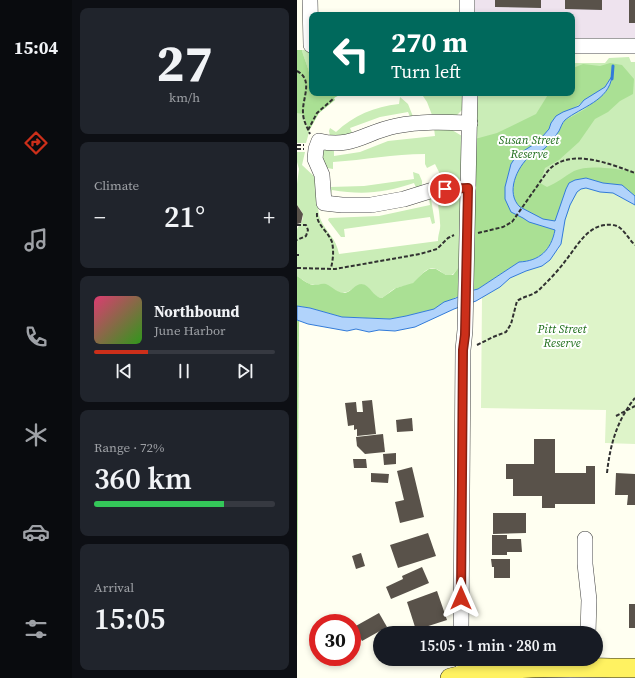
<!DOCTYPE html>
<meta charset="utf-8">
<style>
:root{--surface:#171b24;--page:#20242c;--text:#f1f3f6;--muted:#9ea1a6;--line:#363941;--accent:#cc2f1a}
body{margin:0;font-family:"Source Serif 4",serif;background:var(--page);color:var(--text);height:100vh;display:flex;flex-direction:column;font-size:15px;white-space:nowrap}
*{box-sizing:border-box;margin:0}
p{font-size:13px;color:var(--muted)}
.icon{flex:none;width:22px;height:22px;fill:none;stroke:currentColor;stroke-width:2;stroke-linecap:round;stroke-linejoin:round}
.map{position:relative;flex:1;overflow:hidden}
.details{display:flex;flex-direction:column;gap:8px;padding:8px;background:#0d0f14;width:225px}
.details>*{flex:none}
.guide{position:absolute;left:12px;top:12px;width:266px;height:84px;border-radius:8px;box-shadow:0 2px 6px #0003;background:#00695c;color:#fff;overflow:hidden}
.speed{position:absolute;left:12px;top:614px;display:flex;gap:8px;font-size:20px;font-weight:700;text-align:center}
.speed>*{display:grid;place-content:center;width:52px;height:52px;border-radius:50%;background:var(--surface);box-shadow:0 2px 6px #0003;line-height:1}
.speed .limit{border:6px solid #d22;background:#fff;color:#111}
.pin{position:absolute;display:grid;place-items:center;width:34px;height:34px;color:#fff;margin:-17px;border:2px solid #fff;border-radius:50%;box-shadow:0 1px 4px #0007}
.me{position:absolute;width:44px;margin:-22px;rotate:0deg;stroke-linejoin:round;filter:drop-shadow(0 0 3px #0008)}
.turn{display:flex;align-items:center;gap:14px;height:84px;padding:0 16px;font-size:18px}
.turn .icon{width:52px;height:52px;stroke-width:2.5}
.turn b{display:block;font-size:28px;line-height:34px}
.big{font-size:30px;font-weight:600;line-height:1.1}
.details .card{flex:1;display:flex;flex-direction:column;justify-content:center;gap:6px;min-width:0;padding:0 14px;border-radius:8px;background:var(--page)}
.details .dial{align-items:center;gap:0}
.dial b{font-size:52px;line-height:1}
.song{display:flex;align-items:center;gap:12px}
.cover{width:48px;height:48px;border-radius:6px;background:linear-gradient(135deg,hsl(340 70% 55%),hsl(110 70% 35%))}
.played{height:4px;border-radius:2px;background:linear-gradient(90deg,var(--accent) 30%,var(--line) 30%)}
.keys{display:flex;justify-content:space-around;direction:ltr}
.heat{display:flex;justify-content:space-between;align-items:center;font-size:22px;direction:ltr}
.charge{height:6px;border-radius:3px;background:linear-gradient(90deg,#34c759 72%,var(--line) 0)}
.trip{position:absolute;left:76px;top:626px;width:230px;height:40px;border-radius:20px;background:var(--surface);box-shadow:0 2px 6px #0003;font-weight:600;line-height:40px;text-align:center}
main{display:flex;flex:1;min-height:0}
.tab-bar{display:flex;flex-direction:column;width:72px;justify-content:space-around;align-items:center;background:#090b0e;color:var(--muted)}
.tab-bar .icon{width:28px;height:28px}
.tab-bar .active{color:var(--accent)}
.tab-bar b{font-size:18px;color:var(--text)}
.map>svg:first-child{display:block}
</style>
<main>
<nav class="tab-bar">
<b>15:04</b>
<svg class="icon active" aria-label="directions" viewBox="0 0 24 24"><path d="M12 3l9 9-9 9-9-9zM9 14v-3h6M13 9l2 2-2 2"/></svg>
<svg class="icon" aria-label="music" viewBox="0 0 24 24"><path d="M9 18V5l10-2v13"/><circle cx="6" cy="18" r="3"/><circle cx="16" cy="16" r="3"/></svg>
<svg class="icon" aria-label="phone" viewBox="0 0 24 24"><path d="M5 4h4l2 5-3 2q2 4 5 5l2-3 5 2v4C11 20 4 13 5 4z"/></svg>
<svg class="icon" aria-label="climate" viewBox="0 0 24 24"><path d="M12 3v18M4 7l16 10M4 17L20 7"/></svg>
<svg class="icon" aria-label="car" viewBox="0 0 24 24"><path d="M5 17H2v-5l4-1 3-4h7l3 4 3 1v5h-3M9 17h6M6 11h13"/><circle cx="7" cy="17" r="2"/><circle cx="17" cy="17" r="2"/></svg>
<svg class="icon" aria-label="filters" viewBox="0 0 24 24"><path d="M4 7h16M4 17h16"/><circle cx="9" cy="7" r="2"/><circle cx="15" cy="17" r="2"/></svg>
</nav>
<section class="details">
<div class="card dial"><b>27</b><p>km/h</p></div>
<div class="card"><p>Climate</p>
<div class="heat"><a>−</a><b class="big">21°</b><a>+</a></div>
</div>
<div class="card">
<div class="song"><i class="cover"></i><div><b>Northbound</b><p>June Harbor</p></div></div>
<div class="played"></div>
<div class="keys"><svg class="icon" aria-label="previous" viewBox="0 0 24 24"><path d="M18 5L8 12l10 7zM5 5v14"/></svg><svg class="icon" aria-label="pause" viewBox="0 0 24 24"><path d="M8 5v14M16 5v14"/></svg><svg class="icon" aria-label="next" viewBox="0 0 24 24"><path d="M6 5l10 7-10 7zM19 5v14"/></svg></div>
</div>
<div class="card"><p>Range · 72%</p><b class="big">360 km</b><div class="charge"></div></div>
<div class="card"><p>Arrival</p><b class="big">15:05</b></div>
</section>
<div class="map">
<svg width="338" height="678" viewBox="0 0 338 678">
<rect width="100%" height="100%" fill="#fffff1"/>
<path fill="#eee3ee" d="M176,0H338V40H275V15H176Z"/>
<g fill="#caedb7">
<path d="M5,50H15V92C12,88 13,85 13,80C13,70 7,60 5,50Z"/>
<path d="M332,57L334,62H338V196L331,190L172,279L178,93H275V63H308L312,58Z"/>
<path d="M124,93H167V108L160,115H135L130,102Z"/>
<path d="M103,97L111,104L117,119H114L111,112L83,117L53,128L56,135L33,136L32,131L33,128L39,132C57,115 77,107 102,104Z"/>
<path d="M0,113H6L11,128L13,129L9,143H0Z"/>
<path d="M137,128L155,130L165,136L164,179L160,182H145V178L138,164L130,168L128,164V154C96,154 68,160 36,162V169L30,168L25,165L26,150L27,149L37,148V156L63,152L91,141L138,136Z"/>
<path d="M0,152H8L5,165L21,180C21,190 20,210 23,218C29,233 39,237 42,254L141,241C141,233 144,230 143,223C142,197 133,197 164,195L165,263C148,290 148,265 132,269C124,272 122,280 115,284C110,286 103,286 97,289C93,291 89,296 85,298C76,297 73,288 65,284L50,292L45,293L41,292L26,284L18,285L12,284L0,276V229L5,221L6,217L5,212L0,205V184L2,169L0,162Z"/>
<path d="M116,172L122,174L125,181V186L120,190L117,183C87,193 66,195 35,190L33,198V187L67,186L117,179Z"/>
<path d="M132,198L134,199L138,223L135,224L133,217L47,229L48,237H44L31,220L32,218L82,216L133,205Z"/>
</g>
<g fill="#aae094">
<path d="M0,50H5C7,59 12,68 13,77C14,82 12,88 15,93H46L37,98L38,100L22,113L13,129L11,128L6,114L0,113Z"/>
<path d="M313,63L325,65L337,79L336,94L323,101L311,112L298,119L282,142L262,160L248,168L243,183L250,187C260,183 268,176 277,171C291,164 319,169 334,171L338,173V196L325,185L306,183L290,178L278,180L262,211L258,222L246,219L223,207L220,204L217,198L216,190L218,178L224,165L234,155L246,151L262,131L267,121L288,109L308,93L315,77L308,87L254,123L252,129L239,143L220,155L214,164L208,187L221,216L226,218L232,222L258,230C254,250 243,261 222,262L181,289L172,291L178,139L200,133L239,114L252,93H275V71L276,68L286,64L303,66Z"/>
<path d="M165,263V294L137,309L109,316L93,319L45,317L13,308L0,306V276C5,279 10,284 16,285C20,285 25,283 29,284C36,287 40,293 48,293C54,292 58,284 65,284C73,285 76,297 85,298L99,288L116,283L126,273L132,269H139L149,275H156Z"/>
<path d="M0,320L2,321L0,650Z"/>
</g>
<path fill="#def4c9" d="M289,188L304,192L316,193L338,205V444L308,443L309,410L184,408L185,297L203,287L213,278L229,271L245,266L253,260L257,253L262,249L268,220L277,197L280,192L284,189Z"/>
<path fill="#b1d3fb" stroke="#327bd9" d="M315,76C312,101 284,107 268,120C265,123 264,127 262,131C258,137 252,144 247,149C243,153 237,153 233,156C220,167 208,193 223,207L246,219L258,221L269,189L272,183L278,180L289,178L306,183L325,185L338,196V205L316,193L303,192L289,188L284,189L280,192L273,205L268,220L264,244L253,260L245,266L229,271L213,278L203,287L179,301L157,309L118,327L98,331L82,330L72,332L59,329L50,331L11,324L0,320V306L13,308L45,317L93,319L109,316L137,309L147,302L159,298L169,292L181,289L222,262C243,261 254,250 258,230L232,222L226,218L214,212L208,199V187L214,164L220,155L239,143L245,137L252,129L254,123L259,116L266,112L282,106L287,100L308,87Z"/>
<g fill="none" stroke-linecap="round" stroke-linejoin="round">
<path stroke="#327bd9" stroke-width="3" d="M315,79L316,66"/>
</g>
<g fill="#59524a">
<path d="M198,0H244V8L198,7Z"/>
<path d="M268,0H305V10L268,9Z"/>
<rect x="332" y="0" width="6" height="23"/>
<path d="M0,205L6,214L4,223L0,224Z"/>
<path d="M75,400L79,434L60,436V429L57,430V425L51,426L48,403L59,402L60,412H66L65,401Z"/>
<path d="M115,418L116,431L100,432L99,420Z"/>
<path d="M86,434L88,452L68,454L60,446L59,437Z"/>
<path d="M237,439H258V473H289V466H298V504H258V508H245V496H216V479H209V464H237Z"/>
<path d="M99,453V464L87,465L86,454Z"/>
<path d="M56,459H69L70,468H57Z"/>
<path d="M115,467L127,517L103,523L98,502L107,500L100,471Z"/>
<path d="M74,473L92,474L91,483L74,482Z"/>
<path d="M319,473L338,474V505H330L331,495H318Z"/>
<path d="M196,513H229V533L196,534Z"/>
<path d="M131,533L139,556L101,568L93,545Z"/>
<path d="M195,535H210V539H224L225,552H210V555H195Z"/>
<path d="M64,553L68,566L59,569L55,556Z"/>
<path d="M194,559H213V578H197V567H195Z"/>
<path d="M125,567L132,583L94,599L89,587L106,579L105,576Z"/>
<path d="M140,591L150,620L119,630L110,602Z"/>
<rect x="332" y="604" width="6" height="24"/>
<path d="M82,613L90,627L65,641L57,627Z"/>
</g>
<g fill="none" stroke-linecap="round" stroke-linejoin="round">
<defs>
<g id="minor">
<path d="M13,0L14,45"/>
<path d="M170,15V0"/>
<path d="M275,46H338"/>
<path d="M171,188L139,189L107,199L74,205H45L27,203L25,175L18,159L19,149L22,141C55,149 68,132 99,126C124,121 148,122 173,123"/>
<path d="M288,539V564L292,600L291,633"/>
<path d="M164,633L166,350L168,330L173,93"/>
<path d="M165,659L168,674"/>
</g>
<path id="major" d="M153,678C174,672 195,670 217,669C257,666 298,668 338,668"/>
</defs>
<use href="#minor" stroke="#424242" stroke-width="16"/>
<use href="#major" stroke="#202020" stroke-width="20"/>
<g stroke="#313131" stroke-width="2" stroke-dasharray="4 2" stroke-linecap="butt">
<path d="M0,71C17,80 5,98 6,113C6,120 10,127 13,134"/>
<path d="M11,130L20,113L36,99"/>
<path d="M0,145H7"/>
<path d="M0,149H7"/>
<path d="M20,213C19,225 31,231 35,242C37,251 36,260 34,268"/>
<path d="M0,225H9L11,230L9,236L0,240"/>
<path d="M181,233L206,227L215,222L250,172C271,146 313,164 338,173"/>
<path d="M0,255H2"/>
<path d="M0,268L38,269L123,254L140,249L151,238L157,235"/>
<path d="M180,345L196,337L209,332L214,324L220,301C227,296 235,296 242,290C251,281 261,271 269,260C281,245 292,222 316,225C326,226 331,239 338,245"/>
<path d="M319,416L338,406"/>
<path d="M310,473C313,445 320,420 338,398"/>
</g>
<use href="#minor" stroke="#fff" stroke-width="15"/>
<use href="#major" stroke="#fff261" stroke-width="19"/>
</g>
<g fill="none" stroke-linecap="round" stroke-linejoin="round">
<defs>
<path id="route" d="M148,189L171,188L168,335L166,350L164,598"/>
</defs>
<use href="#route" stroke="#851f11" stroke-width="10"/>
<use href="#route" stroke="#cc2f1a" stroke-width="7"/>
</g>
<g text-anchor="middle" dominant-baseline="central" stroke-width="4" stroke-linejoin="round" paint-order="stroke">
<g font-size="12" font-style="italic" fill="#1d6d19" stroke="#fff">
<text x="232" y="140">Susan Street<tspan x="232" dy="14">Reserve</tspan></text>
<text x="265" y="329">Pitt Street<tspan x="265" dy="14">Reserve</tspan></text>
</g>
</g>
</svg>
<div class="speed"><div class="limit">30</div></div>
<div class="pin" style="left:148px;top:189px;background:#d93025"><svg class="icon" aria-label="arrive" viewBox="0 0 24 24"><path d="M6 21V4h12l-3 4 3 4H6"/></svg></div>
<svg class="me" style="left:164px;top:598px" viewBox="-20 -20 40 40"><path d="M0-17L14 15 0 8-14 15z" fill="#cc2f1a" stroke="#fff" stroke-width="4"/></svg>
<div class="trip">15:05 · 1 min · 280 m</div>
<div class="guide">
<div class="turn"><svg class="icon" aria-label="left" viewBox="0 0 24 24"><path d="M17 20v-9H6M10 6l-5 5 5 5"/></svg><div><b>270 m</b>Turn left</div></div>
</div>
</div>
</main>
